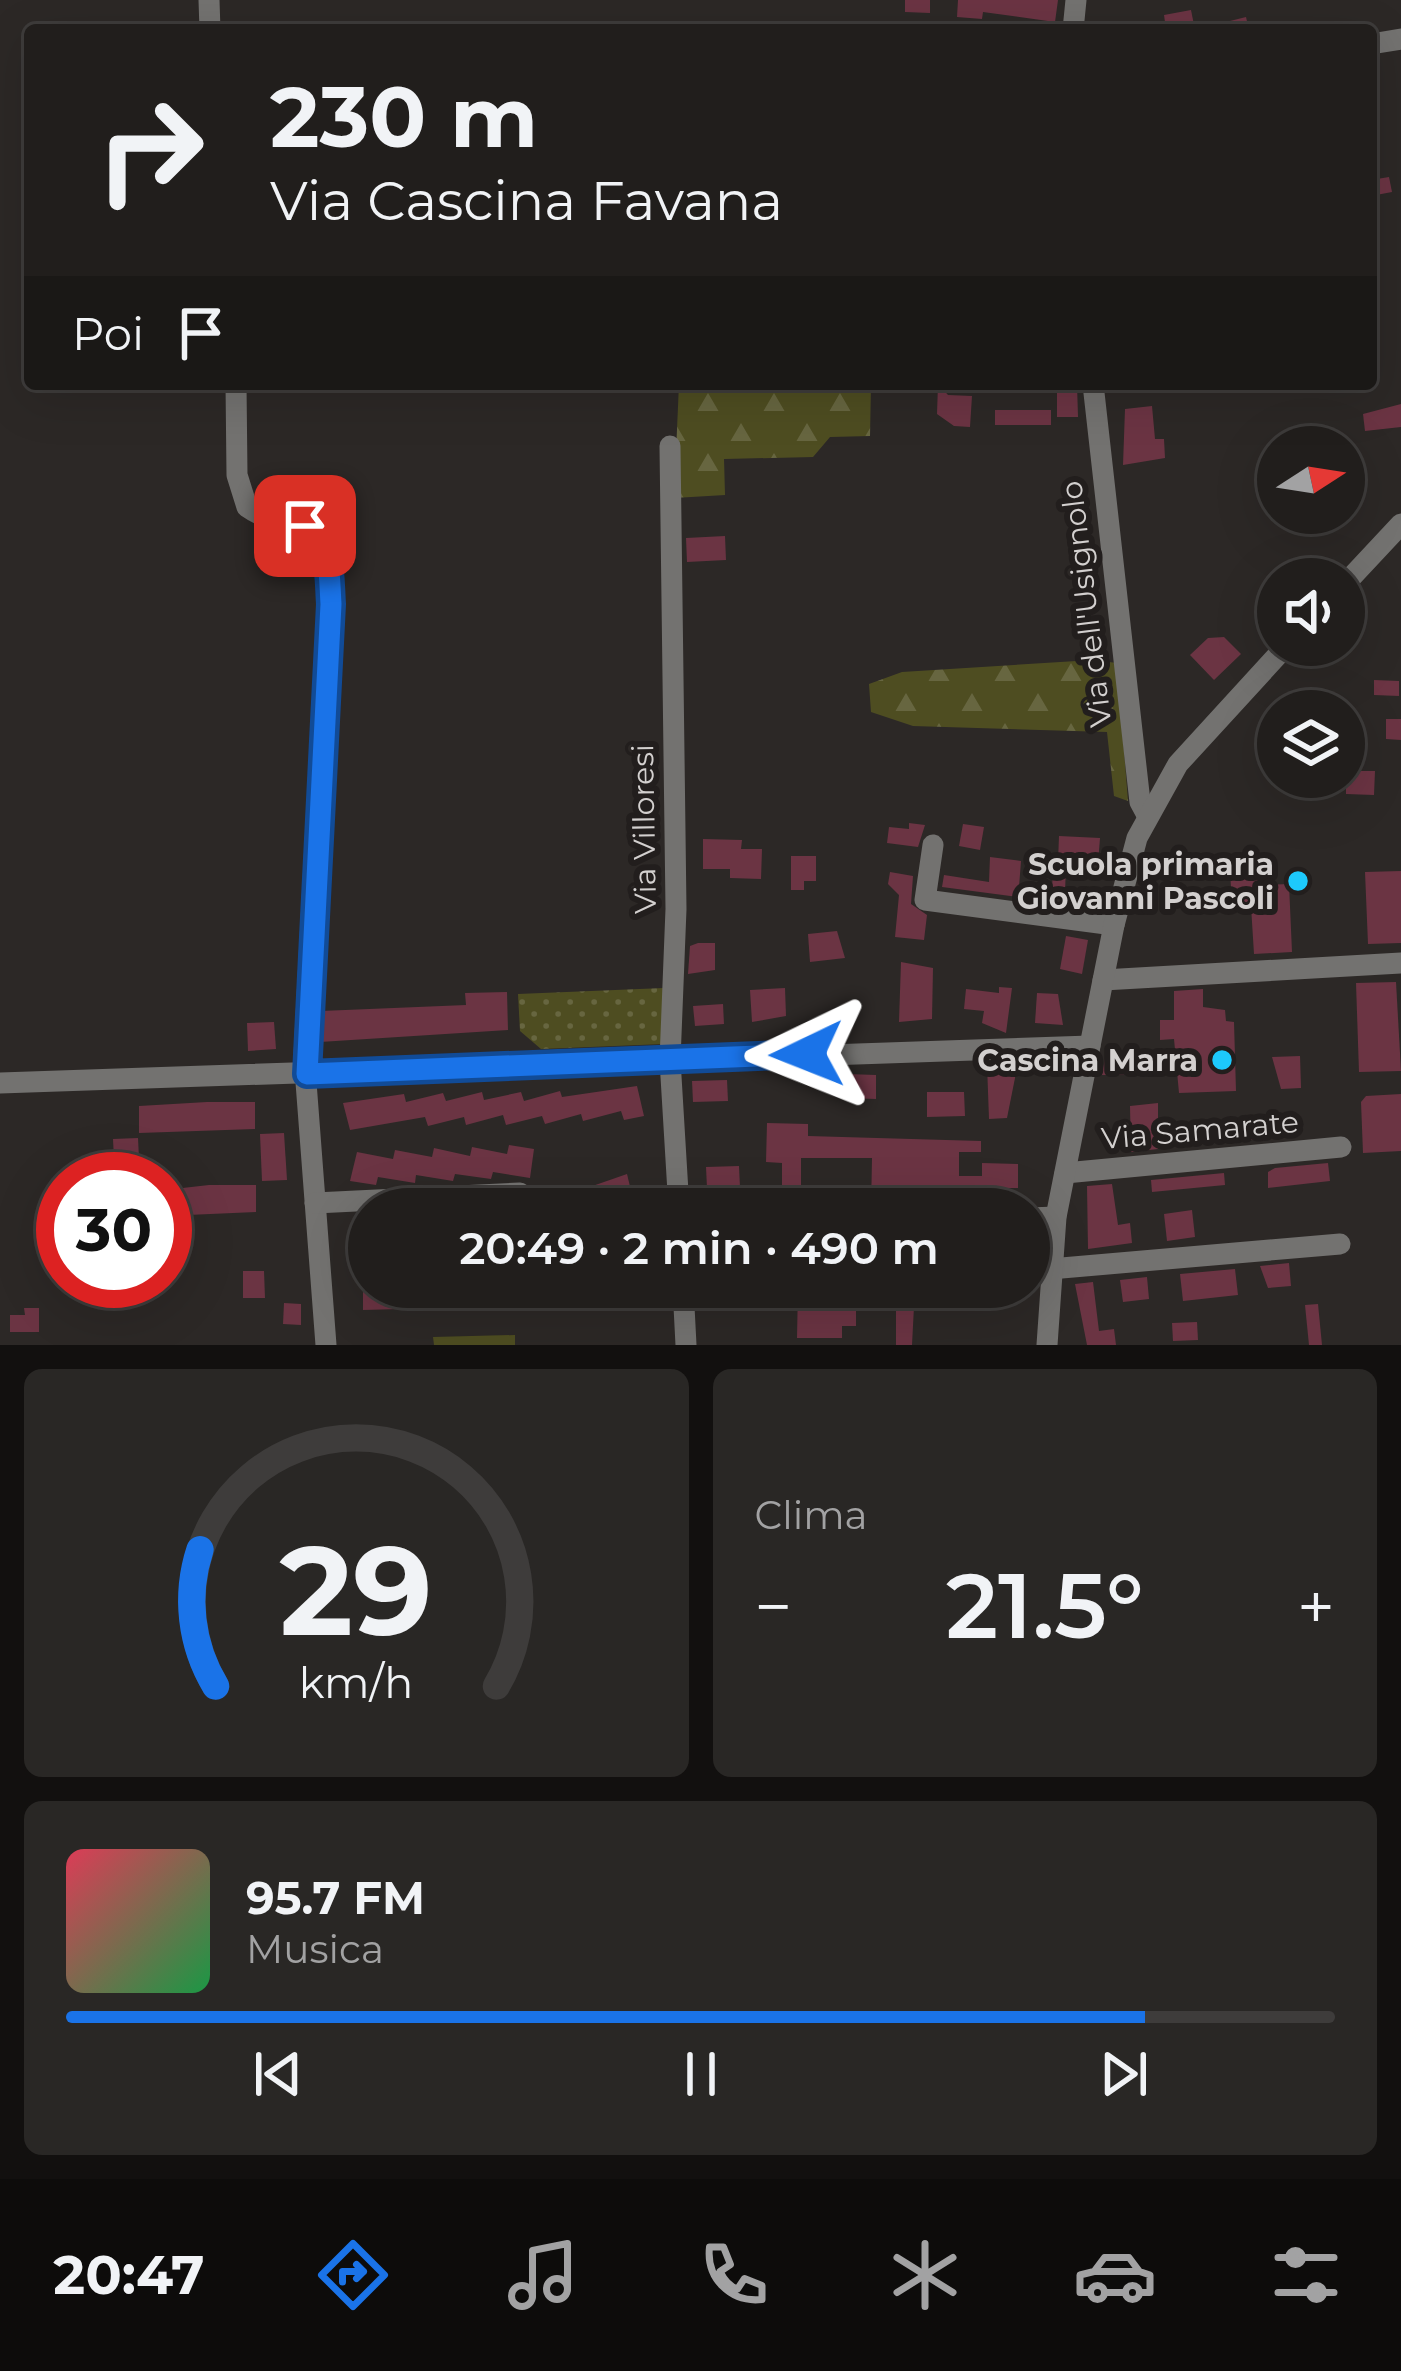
<!DOCTYPE html>
<html lang="it">
<meta charset="utf-8">
<style>
:root{--surface:#211e1c;--page:#292725;--text:#f1f3f6;--muted:#a2a2a3;--line:#3e3c3b;--accent:#1a73e8}
body{margin:0;font-family:Montserrat,sans-serif;background:var(--page);color:var(--text);height:100vh;display:flex;flex-direction:column;font-size:45px;white-space:nowrap}
*{box-sizing:border-box;margin:0}
p{font-size:39px;color:var(--muted)}
.icon{flex:none;width:66px;height:66px;fill:none;stroke:currentColor;stroke-width:2;stroke-linecap:round;stroke-linejoin:round}
.map{position:relative;height:1345px;overflow:hidden}
.details{display:flex;flex-direction:column;gap:24px;padding:24px;background:#12100f;flex:1}
.details>*{flex:none}
.banner{position:absolute;left:24px;top:24px;width:1353px;height:366px;border-radius:12px;box-shadow:0 12px 48px #0002,0 0 0 3px var(--line);background:#211e1c;color:var(--text);overflow:hidden}
.needle{width:78px;rotate:78deg}
.tools{position:absolute;left:1257px;top:426px;display:grid;gap:24px}
.tools a{display:grid;place-items:center;width:108px;height:108px;border-radius:50%;background:var(--surface);box-shadow:0 12px 48px #0002,0 0 0 3px var(--line);font-size:60px}
.speed{position:absolute;left:36px;top:1152px;display:flex;gap:24px;font-size:60px;font-weight:700;text-align:center}
.speed>*{display:grid;place-content:center;width:156px;height:156px;border-radius:50%;background:var(--surface);box-shadow:0 12px 48px #0002,0 0 0 3px var(--line);line-height:1}
.speed .limit{border:18px solid #d22;background:#fff;color:#111}
.pin{position:absolute;display:grid;place-items:center;width:102px;height:102px;color:#fff;margin:-51px;border-radius:24px;box-shadow:0 6px 18px #0006}
.me{position:absolute;width:132px;margin:-66px;rotate:268deg;stroke-linejoin:round;filter:drop-shadow(0 0 9px #0008)}
.turn{display:flex;align-items:center;gap:42px;height:252px;padding:0 48px;font-size:54px}
.turn .icon{width:156px;height:156px;stroke-width:2.5}
.turn b{display:block;font-size:84px;line-height:102px}
.then{display:flex;align-items:center;height:114px;padding:0 48px;background:#0003;gap:24px;font-size:45px}
.big{font-size:90px;font-weight:600;line-height:1.1}
.details .tile{flex:1;display:flex;flex-direction:column;justify-content:center;gap:18px;min-width:0;padding:0 42px;border-radius:18px;background:var(--page)}
.details .dial{align-items:center;gap:0}
.dial svg{height:312px;overflow:visible;fill:none;stroke:var(--line);stroke-width:7;stroke-linecap:round;text-anchor:middle}
.dial text{fill:var(--text);stroke:none}
.song{display:flex;align-items:center;gap:36px}
.cover{width:144px;height:144px;border-radius:18px;background:linear-gradient(135deg,hsl(350 70% 55%),hsl(140 70% 35%))}
.played{height:12px;border-radius:6px;background:linear-gradient(90deg,var(--accent) 85%,var(--line) 85%)}
.keys{display:flex;justify-content:space-around;direction:ltr}
.heat{display:flex;justify-content:space-between;align-items:center;font-size:66px;direction:ltr}
.details .tiles{flex:1;display:grid;gap:24px;grid-template-columns:1fr 1fr}
.tile:last-child{grid-column:span 2}
.trip{position:absolute;left:348px;top:1188px;width:702px;height:120px;border-radius:60px;background:var(--surface);box-shadow:0 12px 48px #0002,0 0 0 3px var(--line);font-weight:600;line-height:120px;text-align:center}
.menu{display:flex;height:192px;justify-content:space-around;align-items:center;background:#0d0c0b;color:var(--muted)}
.menu .icon{width:84px;height:84px}
.menu .on{color:var(--accent)}
.menu b{font-size:54px;color:var(--text)}
.map>svg:first-child{display:block}
</style>
<div class="map">
<svg width="1401" height="1345" viewBox="0 0 1401 1345">
<defs>
<pattern id="grass-dots" width="8" height="8" patternUnits="userSpaceOnUse" patternTransform="scale(3)"><rect width="8" height="8" fill="#4e4d21"/><path d="M2 2h.1M6 6h.1" fill="none" stroke="#676640" stroke-width="1.8" stroke-linecap="round"/></pattern>
<pattern id="forest-firs" width="22" height="20" patternUnits="userSpaceOnUse" patternTransform="scale(3)"><rect width="22" height="20" fill="#4e4d21"/><path d="M5 1l3.5 6h-7zM16 11l3.5 6h-7z" fill="#676640"/></pattern>
</defs>
<rect width="100%" height="100%" fill="#2c2826"/>
<path fill="url(#grass-dots)" d="M664,988V1044L541,1049L520,1031L518,994Z"/>
<g fill="url(#forest-firs)">
<path d="M679,384H871L870,436L830,437L813,457L724,459L725,495L674,498Z"/>
<path d="M1093,660L1117,663L1128,801L1114,796L1107,732L913,726L871,712L869,684L902,672Z"/>
</g>
<path fill="#4e4d21" d="M515,1335V1345H434L433,1337Z"/>
<g fill="#6b3443">
<path d="M905,0H930V13L905,12Z"/>
<path d="M958,0H1058L1055,22L983,12L982,19L957,17Z"/>
<path d="M1191,10L1195,30L1166,29L1164,15Z"/>
<path d="M1246,17L1249,30H1210V26Z"/>
<path d="M1389,177L1392,192L1371,196V180Z"/>
<path d="M938,384L948,395L972,396L970,427L954,426L937,414Z"/>
<path d="M1057,384H1077L1078,417H1057Z"/>
<path d="M1401,404V427L1365,431L1363,414Z"/>
<path d="M1152,406L1155,439H1164L1165,458L1123,465L1125,409Z"/>
<rect x="995" y="410" width="56" height="15"/>
<path d="M725,536L726,560L687,562L686,538Z"/>
<path d="M1224,637L1241,654L1214,680L1190,655L1208,638Z"/>
<path d="M1374,680L1399,681V696L1374,695Z"/>
<path d="M1386,719H1401V740L1386,739Z"/>
<path d="M1346,771H1375L1374,795L1346,794Z"/>
<path d="M909,823L925,825L918,847L887,843L889,827L909,829Z"/>
<path d="M963,824L984,827L980,850L959,846Z"/>
<path d="M1059,836L1100,838L1098,864L1058,862Z"/>
<path d="M703,839L742,840L741,849H762L761,879L730,878V869H703Z"/>
<path d="M791,856H816V881H804V890H791Z"/>
<path d="M990,857L1021,861L1019,887L1041,888V900L942,887L944,875L989,882Z"/>
<path d="M1053,862L1066,863L1065,894L1052,893Z"/>
<path d="M1261,869L1262,885L1289,884L1292,952L1254,954L1251,906H1232L1230,870Z"/>
<path d="M1401,871V943L1368,944L1365,872Z"/>
<path d="M890,872L913,876L911,904L927,915L924,940L895,937L899,895L888,884Z"/>
<path d="M837,931L845,958L810,962L808,934Z"/>
<path d="M1066,936L1088,940L1082,974L1060,969Z"/>
<path d="M698,943H715V970L688,974L690,946Z"/>
<path d="M901,962L933,968L932,1019L899,1022Z"/>
<path d="M1396,982L1401,1071L1359,1072L1356,983Z"/>
<path d="M999,987L1012,988L1006,1033L982,1023L984,1011L964,1009L966,989L999,993Z"/>
<path d="M785,988L786,1016L752,1022L750,990Z"/>
<path d="M1203,989V1007L1225,1010L1226,1021L1234,1022L1236,1091L1179,1093L1174,1039L1160,1040V1020H1174V991Z"/>
<path d="M507,992L508,1030L320,1042L321,1011L466,1005L465,993Z"/>
<path d="M1037,993L1058,994L1063,1025L1035,1023Z"/>
<path d="M723,1004L724,1024L695,1026L693,1006Z"/>
<path d="M274,1022L276,1049L248,1051L247,1023Z"/>
<path d="M1106,1053H1128L1124,1075H1102Z"/>
<path d="M1300,1056L1301,1088L1281,1089L1272,1057Z"/>
<path d="M1018,1063L1007,1118L989,1119L987,1064Z"/>
<path d="M847,1074L876,1075V1099L847,1098Z"/>
<path d="M727,1080L728,1101L693,1102L692,1081Z"/>
<path d="M637,1086L644,1116L624,1120L621,1111L583,1121L581,1114L545,1124L542,1116L506,1125L503,1115L466,1125L464,1117L428,1126L425,1117L350,1130L343,1103L404,1094L406,1102L443,1093L446,1101L482,1092L484,1100L521,1092L524,1101L560,1091L562,1097Z"/>
<path d="M927,1092H964L965,1116L927,1117Z"/>
<path d="M1401,1094V1151L1363,1153L1361,1102L1366,1096Z"/>
<path d="M207,1102H255V1129L139,1133V1106Z"/>
<path d="M1158,1103V1149L1131,1152L1130,1106Z"/>
<path d="M1260,1117L1261,1139L1232,1142L1231,1119Z"/>
<path d="M767,1123L808,1124V1136L981,1141V1152H959V1176H982V1163L1018,1164V1188H960V1202L871,1209L872,1158H801V1209H782V1163L766,1162Z"/>
<path d="M284,1133L287,1180L262,1181L260,1134Z"/>
<path d="M138,1138L140,1179H115L113,1139Z"/>
<path d="M509,1145L534,1149L530,1178L493,1172L491,1179L455,1174L453,1181L416,1175L415,1183L378,1177L376,1185L350,1181L357,1152L393,1159L395,1150L432,1157L434,1148L470,1156L472,1147L507,1154Z"/>
<path d="M1328,1163L1330,1181L1268,1188V1172L1275,1168Z"/>
<path d="M739,1166L741,1209H708L706,1167Z"/>
<path d="M1224,1173L1225,1185L1152,1192L1151,1180Z"/>
<path d="M627,1174L633,1199L595,1209H561L558,1198Z"/>
<path d="M1112,1184L1118,1225L1130,1223L1132,1243L1088,1249L1087,1186Z"/>
<path d="M209,1185H256V1212L165,1216V1190Z"/>
<path d="M1192,1210L1195,1237L1167,1241L1164,1214Z"/>
<path d="M369,1220V1247L358,1250L351,1225Z"/>
<path d="M1289,1263L1291,1286L1268,1288L1260,1266Z"/>
<path d="M1235,1269L1238,1295L1183,1301L1180,1274Z"/>
<path d="M243,1271H264L265,1298H243Z"/>
<path d="M1147,1277L1149,1299L1123,1302L1120,1280Z"/>
<path d="M1093,1282L1099,1331L1114,1329L1116,1345H1087L1075,1284Z"/>
<path d="M363,1287H471V1309L400,1303V1309L363,1310Z"/>
<path d="M494,1287H639L638,1305L605,1304V1311L566,1310V1303L494,1308Z"/>
<path d="M750,1287H789V1295L751,1299Z"/>
<path d="M798,1287H829V1308H856V1326H842V1338H797Z"/>
<path d="M875,1287H915L912,1345H896V1299H875Z"/>
<path d="M284,1303L301,1304V1325L283,1324Z"/>
<path d="M1318,1304L1322,1345H1309L1305,1305Z"/>
<path d="M24,1308H39V1332H10V1315H25Z"/>
<path d="M1197,1322L1198,1340L1173,1341L1172,1323Z"/>
</g>
<g fill="none" stroke-linecap="round" stroke-linejoin="round">
<g stroke="#737270" stroke-width="21">
<path d="M209,0L210,30"/>
<path d="M1073,30L1076,0"/>
<path d="M1371,44L1401,39"/>
<path d="M236,384L237,475L247,507C288,536 320,508 329,574L304,1056L326,1345"/>
<path d="M1093,384L1140,802L1147,815"/>
<path d="M670,446L676,909L670,1060L679,1209"/>
<path d="M1344,585L1401,524"/>
<path d="M933,845L925,900L1114,925"/>
<path d="M1103,980L1401,963"/>
<path d="M0,1083L1090,1046"/>
<path d="M1065,1173L1341,1147"/>
<path d="M315,1203L520,1193"/>
<path d="M1029,1218L1056,1217"/>
<path d="M1050,1269L1340,1244"/>
<path d="M683,1287L686,1345"/>
<path d="M1047,1345L1056,1217L1114,925L1137,838L1178,764L1287,645"/>
</g>
</g>
<g fill="none" stroke-linecap="round" stroke-linejoin="round">
<defs>
<path id="route" d="M305,526C332,542 329,575 331,604L307,1074L807,1054"/>
</defs>
<use href="#route" stroke="#114b97" stroke-width="30"/>
<use href="#route" stroke="#1a73e8" stroke-width="21"/>
</g>
<g fill="#1dc9fc" stroke="#221e1d" stroke-width="4.5">
<circle cx="1298" cy="881" r="12"/>
<circle cx="1222" cy="1060" r="12"/>
</g>
<g text-anchor="middle" dominant-baseline="central" stroke-width="12" stroke-linejoin="round" paint-order="stroke">
<g font-size="30" fill="#d3d0cf" stroke="#221e1d">
<text transform="translate(1086 604) rotate(-97)">Via dell'Usignolo</text>
<text transform="translate(644 829) rotate(-91)">Via Villoresi</text>
<text transform="translate(1200 1130) rotate(-5)">Via Samarate</text>
</g>
<g font-size="30" font-weight="bold" fill="#d3d0cf" stroke="#221e1d" text-anchor="end">
<text x="1274" y="864">Scuola primaria<tspan x="1274" dy="34">Giovanni Pascoli</tspan></text>
<text x="1198" y="1060">Cascina Marra</text>
</g>
</g>
</svg>
<div class="tools">
<a><svg class="needle" viewBox="-14 -14 28 28"><path d="M0-13l5 13h-10z" fill="#e53935"/><path d="M0 13l5-13h-10z" fill="#a2a2a3"/></svg></a>
<a><svg class="icon" aria-label="sound" viewBox="0 0 24 24"><path d="M4 9h4l5-4v14l-5-4H4zM17 9q2 3 0 6"/></svg></a>
<a><svg class="icon" aria-label="layers" viewBox="0 0 24 24"><path d="M12 4l9 5-9 5-9-5zM3 14l9 5 9-5"/></svg></a>
</div>
<div class="speed"><div class="limit">30</div></div>
<div class="pin" style="left:305px;top:526px;background:#d93025"><svg class="icon" aria-label="arrive" viewBox="0 0 24 24"><path d="M6 21V4h12l-3 4 3 4H6"/></svg></div>
<svg class="me" style="left:807px;top:1054px" viewBox="-20 -20 40 40"><path d="M0-17L14 15 0 8-14 15z" fill="#1a73e8" stroke="#fff" stroke-width="4"/></svg>
<div class="trip">20:49 · 2 min · 490 m</div>
<div class="banner">
<div class="turn"><svg class="icon" aria-label="right" viewBox="0 0 24 24"><path d="M7 20v-9h11M14 6l5 5-5 5"/></svg><div><b>230 m</b>Via Cascina Favana</div></div>
<div class="then">Poi<svg class="icon" aria-label="arrive" viewBox="0 0 24 24"><path d="M6 21V4h12l-3 4 3 4H6"/></svg></div>
</div>
</div>
<section class="details">
<div class="tiles">
<div class="tile dial"><svg viewBox="0 0 100 80">
<path d="M14 69A42 42 0 1 1 86 69"/>
<path d="M14 69A42 42 0 0 1 10 34" stroke="#1a73e8"/>
<text x="50" y="56" font-size="32" font-weight="700">29</text>
<text x="50" y="72" font-size="11">km/h</text>
</svg></div>
<div class="tile"><p>Clima</p>
<div class="heat"><a>−</a><b class="big">21.5°</b><a>+</a></div>
</div>
<div class="tile">
<div class="song"><i class="cover"></i><div><b>95.7 FM</b><p>Musica</p></div></div>
<div class="played"></div>
<div class="keys"><svg class="icon" aria-label="previous" viewBox="0 0 24 24"><path d="M18 5L8 12l10 7zM5 5v14"/></svg><svg class="icon" aria-label="pause" viewBox="0 0 24 24"><path d="M8 5v14M16 5v14"/></svg><svg class="icon" aria-label="next" viewBox="0 0 24 24"><path d="M6 5l10 7-10 7zM19 5v14"/></svg></div>
</div>
</div>
</section>
<nav class="menu">
<b>20:47</b>
<svg class="icon on" aria-label="directions" viewBox="0 0 24 24"><path d="M12 3l9 9-9 9-9-9zM9 14v-3h6M13 9l2 2-2 2"/></svg>
<svg class="icon" aria-label="music" viewBox="0 0 24 24"><path d="M9 18V5l10-2v13"/><circle cx="6" cy="18" r="3"/><circle cx="16" cy="16" r="3"/></svg>
<svg class="icon" aria-label="phone" viewBox="0 0 24 24"><path d="M5 4h4l2 5-3 2q2 4 5 5l2-3 5 2v4C11 20 4 13 5 4z"/></svg>
<svg class="icon" aria-label="climate" viewBox="0 0 24 24"><path d="M12 3v18M4 7l16 10M4 17L20 7"/></svg>
<svg class="icon" aria-label="car" viewBox="0 0 24 24"><path d="M5 17H2v-5l4-1 3-4h7l3 4 3 1v5h-3M9 17h6M6 11h13"/><circle cx="7" cy="17" r="2"/><circle cx="17" cy="17" r="2"/></svg>
<svg class="icon" aria-label="filters" viewBox="0 0 24 24"><path d="M4 7h16M4 17h16"/><circle cx="9" cy="7" r="2"/><circle cx="15" cy="17" r="2"/></svg>
</nav>
